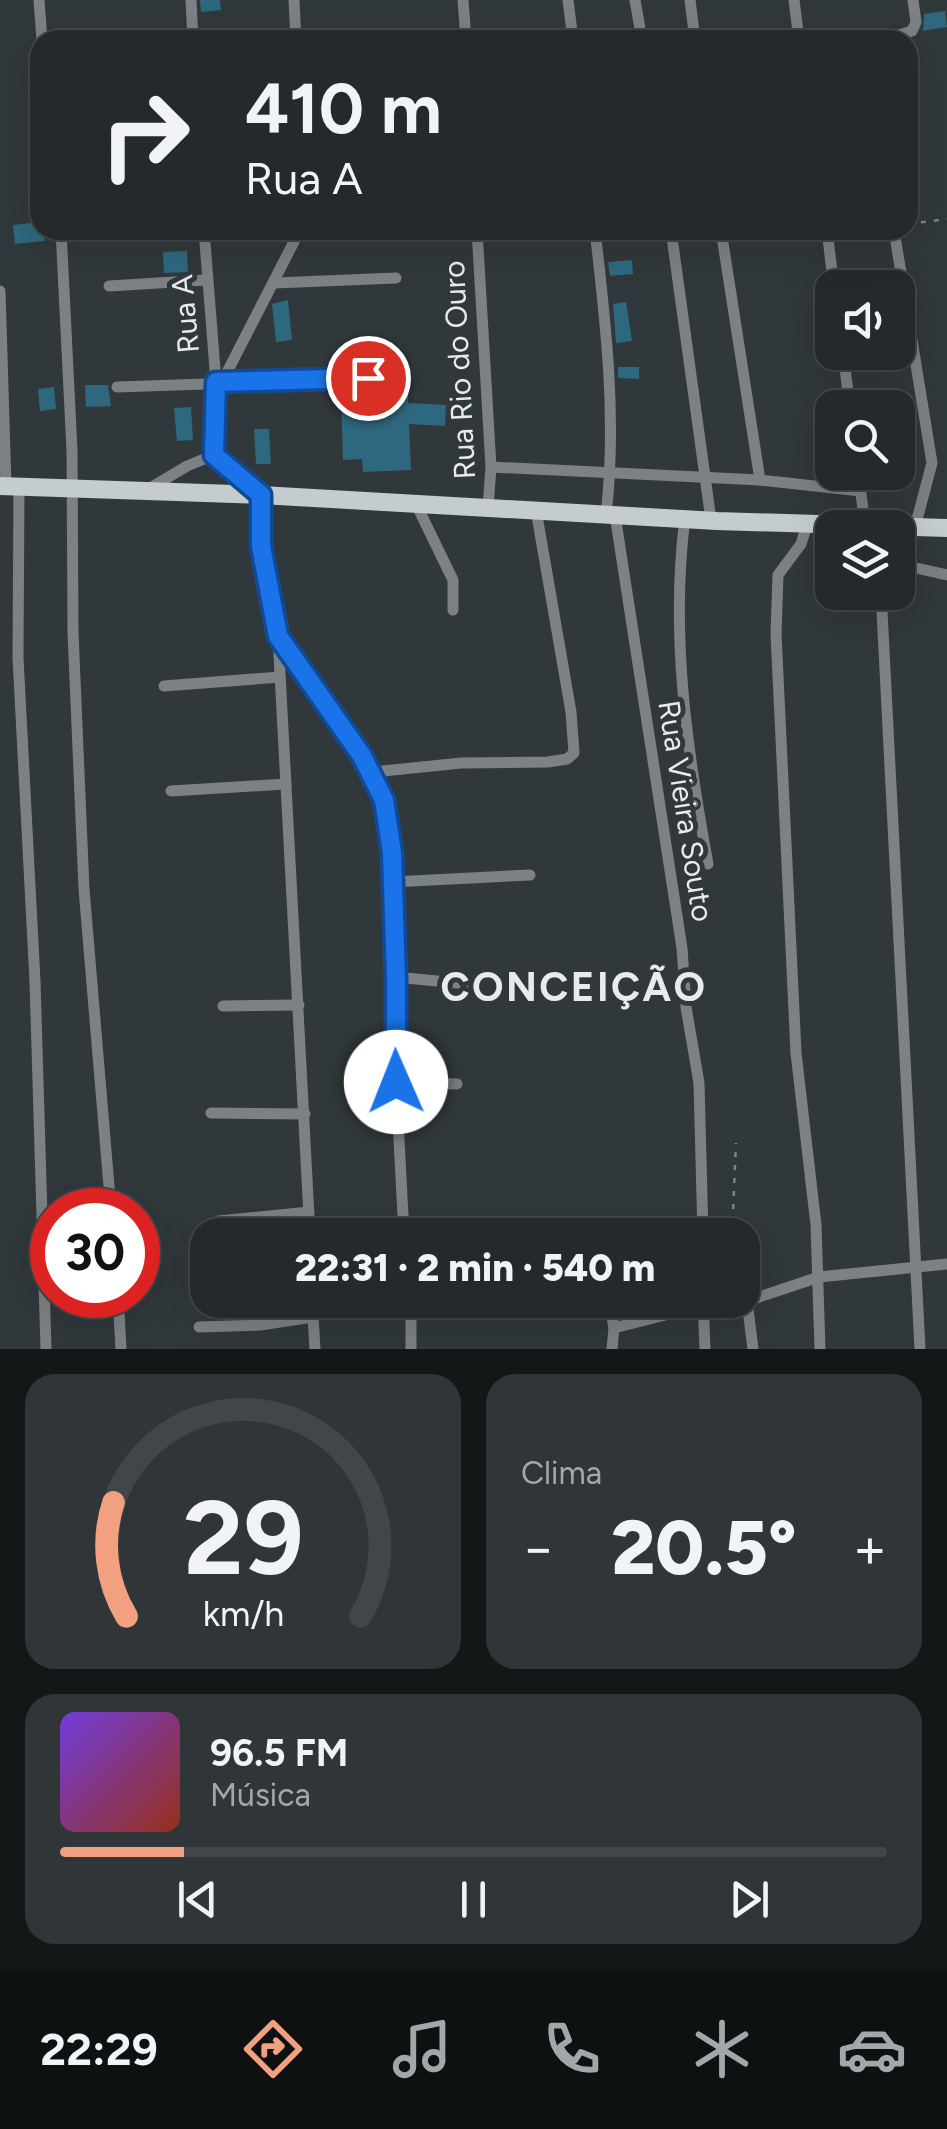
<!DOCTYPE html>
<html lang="pt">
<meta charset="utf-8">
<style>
:root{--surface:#242a2c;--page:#303638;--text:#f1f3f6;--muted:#a3a7a9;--line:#414648;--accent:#f2a07f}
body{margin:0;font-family:Figtree,sans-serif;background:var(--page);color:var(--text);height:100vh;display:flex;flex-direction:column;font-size:38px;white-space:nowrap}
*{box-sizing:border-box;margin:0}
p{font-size:32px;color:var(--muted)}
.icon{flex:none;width:55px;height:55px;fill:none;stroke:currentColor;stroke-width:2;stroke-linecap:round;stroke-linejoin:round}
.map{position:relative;height:1349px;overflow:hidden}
.drawer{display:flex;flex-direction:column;gap:25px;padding:25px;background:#141718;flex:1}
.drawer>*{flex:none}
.guide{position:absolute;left:30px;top:30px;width:888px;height:210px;border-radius:30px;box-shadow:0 10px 40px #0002,0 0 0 2px var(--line);background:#242a2c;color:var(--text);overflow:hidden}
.controls{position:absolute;left:815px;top:270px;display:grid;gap:20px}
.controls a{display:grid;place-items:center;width:100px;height:100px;border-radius:20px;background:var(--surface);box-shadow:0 10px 40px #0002,0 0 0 2px var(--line);font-size:50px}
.speed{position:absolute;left:30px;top:1188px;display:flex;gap:20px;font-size:50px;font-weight:700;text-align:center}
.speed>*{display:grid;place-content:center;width:130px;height:130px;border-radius:50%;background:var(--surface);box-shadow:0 10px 40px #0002,0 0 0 2px var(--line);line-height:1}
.speed .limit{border:15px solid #d22;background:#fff;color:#111}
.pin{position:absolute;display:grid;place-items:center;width:85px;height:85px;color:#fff;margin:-42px;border:5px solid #fff;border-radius:50%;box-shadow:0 2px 10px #0007}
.me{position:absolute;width:110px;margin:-55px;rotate:359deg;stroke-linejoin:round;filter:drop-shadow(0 0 8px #0008)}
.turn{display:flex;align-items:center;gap:35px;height:210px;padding:0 50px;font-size:45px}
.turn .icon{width:130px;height:130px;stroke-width:2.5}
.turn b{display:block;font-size:70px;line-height:85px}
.big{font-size:75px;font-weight:800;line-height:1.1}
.drawer .card{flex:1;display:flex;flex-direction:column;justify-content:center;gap:15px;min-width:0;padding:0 35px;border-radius:30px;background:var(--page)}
.drawer .dial{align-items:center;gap:0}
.dial svg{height:260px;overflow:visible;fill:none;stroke:var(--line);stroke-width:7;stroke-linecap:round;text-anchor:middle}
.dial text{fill:var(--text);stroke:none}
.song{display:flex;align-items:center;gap:30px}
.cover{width:120px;height:120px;border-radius:15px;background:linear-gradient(135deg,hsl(260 70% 55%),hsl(10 70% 35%))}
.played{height:10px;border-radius:5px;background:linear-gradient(90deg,var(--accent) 15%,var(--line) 15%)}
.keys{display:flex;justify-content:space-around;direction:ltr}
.heat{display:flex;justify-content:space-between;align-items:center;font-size:55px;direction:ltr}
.drawer .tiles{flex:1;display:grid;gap:25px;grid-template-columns:1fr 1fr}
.card:last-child{grid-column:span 2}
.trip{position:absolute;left:190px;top:1218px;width:570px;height:100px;border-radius:30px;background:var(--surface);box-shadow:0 10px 40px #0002,0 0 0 2px var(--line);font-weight:800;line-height:100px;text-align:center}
.menu{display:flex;height:160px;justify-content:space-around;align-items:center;background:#0e1112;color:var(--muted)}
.menu .icon{width:70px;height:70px}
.menu .current{color:var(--accent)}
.menu b{font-size:45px;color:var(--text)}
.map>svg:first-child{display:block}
</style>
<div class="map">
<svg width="947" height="1349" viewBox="0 0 947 1349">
<rect width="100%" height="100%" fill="#30383b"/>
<g fill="#2e687f">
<path d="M200,0H220L221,10L201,12Z"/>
<path d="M945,11L947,27L923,31L924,14Z"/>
<path d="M40,222L45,241L15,244L13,225Z"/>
<path d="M187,251L188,272L164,273L163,252Z"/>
<path d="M632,260L633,274L610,276L608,262Z"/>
<path d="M288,300L292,340L276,342L272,304Z"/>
<path d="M626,302L632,341L616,343L613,304Z"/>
<path d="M618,367H639V379L618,378Z"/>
<path d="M85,385H108L111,406L86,407Z"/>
<path d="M54,387L56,409L40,411L38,389Z"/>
<path d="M408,391V403L446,405L445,426L409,424L411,470L363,472L362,459L343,460L341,397Z"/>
<path d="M191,407L193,440L177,441L174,408Z"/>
<path d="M254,429H269L271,464H256Z"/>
</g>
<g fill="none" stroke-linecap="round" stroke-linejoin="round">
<g stroke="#7d8486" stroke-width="2.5" stroke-dasharray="5 8" stroke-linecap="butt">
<path d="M908,224L947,219"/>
<path d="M732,1235L736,1143"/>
</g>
<g stroke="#7d8183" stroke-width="11">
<path d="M39,0L42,40"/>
<path d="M191,0L193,40"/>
<path d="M294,0L296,40"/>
<path d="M463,0L466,40"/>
<path d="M568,0L573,40"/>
<path d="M635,0L642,40"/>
<path d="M690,0L695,40"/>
<path d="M794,0L799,40"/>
<path d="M882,40L912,31L916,22L913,0"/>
<path d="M61,230L72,450L73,632L84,889L111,1210"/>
<path d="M204,230L216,382L214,455"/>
<path d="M477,230L491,467L488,508"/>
<path d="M595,230C606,325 617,420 606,515"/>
<path d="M671,230L711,520"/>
<path d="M721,230L760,480"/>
<path d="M827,230L834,288"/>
<path d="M894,230L932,463L915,527"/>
<path d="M274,283L396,278"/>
<path d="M109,286L207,280"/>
<path d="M0,291L6,486"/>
<path d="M843,352L850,408"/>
<path d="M222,382L300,230"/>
<path d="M117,387L404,377"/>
<path d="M214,455L261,495V546L278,636L310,1235"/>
<path d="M491,467L760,480L861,491"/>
<path d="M858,472L865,524"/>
<path d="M19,487L18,658L35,981L46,1349"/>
<path d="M147,490L187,466L214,455"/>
<path d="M417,506L453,580V610"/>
<path d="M615,515L682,948L686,1007L699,1083L703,1235"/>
<path d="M685,518C670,634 687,750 708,864"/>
<path d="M808,522L801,544L778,575L776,634L796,1053L816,1225L820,1349"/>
<path d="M898,564L947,575"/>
<path d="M881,592L920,1349"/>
<path d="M279,637L373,772L383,800L391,853L396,977V1082L404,1235"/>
<path d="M164,686L280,677"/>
<path d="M373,772L461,763L548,762L567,759L574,753L571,712L536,510"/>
<path d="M171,791L286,784"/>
<path d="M392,882L530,875"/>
<path d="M396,977L467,984"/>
<path d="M223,1006L299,1005"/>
<path d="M396,1082L457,1084"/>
<path d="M211,1113L305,1114"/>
<path d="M219,1221L309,1212"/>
<path d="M118,1295L121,1349"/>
<path d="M312,1300L315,1349"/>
<path d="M411,1300V1349"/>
<path d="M609,1300L614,1328"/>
<path d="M703,1300L705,1349"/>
<path d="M747,1301L753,1349"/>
<path d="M199,1327L260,1325L313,1317"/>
<path d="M612,1349L614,1328L681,1311H703L747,1301L819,1277L947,1264"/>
</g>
<path stroke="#c4cccf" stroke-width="18" d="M0,486L261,495L717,521L947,528"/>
</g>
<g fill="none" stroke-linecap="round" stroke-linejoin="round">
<defs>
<path id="route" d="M368,378L216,382L214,455L261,495V546L278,636L362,756L384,800L392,853L396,978V1082"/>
</defs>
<use href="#route" stroke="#114b97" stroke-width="25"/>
<use href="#route" stroke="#1a73e8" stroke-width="18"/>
</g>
<g text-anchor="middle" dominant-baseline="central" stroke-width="10" stroke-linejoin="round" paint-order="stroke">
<g font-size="30" fill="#e6ebed" stroke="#30383b">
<text transform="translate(185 314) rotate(-95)">Rua A</text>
<text transform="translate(459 370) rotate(-93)">Rua Rio do Ouro</text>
<text transform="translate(686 811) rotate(81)">Rua Vieira Souto</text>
</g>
<g font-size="40" font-weight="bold" letter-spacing="2.5" fill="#e6ebed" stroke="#30383b">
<text x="574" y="987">CONCEIÇÃO</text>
</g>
</g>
</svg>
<div class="controls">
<a><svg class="icon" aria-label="sound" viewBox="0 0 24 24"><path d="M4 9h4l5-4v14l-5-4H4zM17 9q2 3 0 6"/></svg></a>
<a><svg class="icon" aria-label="search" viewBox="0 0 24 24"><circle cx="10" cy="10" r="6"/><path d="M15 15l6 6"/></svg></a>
<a><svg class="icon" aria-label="layers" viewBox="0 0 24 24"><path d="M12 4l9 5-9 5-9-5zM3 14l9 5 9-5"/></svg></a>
</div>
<div class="speed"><div class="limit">30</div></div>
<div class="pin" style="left:368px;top:378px;background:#d93025"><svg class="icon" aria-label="arrive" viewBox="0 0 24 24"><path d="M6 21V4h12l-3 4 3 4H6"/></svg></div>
<svg class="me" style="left:396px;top:1082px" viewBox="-20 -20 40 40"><circle r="19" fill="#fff"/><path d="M0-13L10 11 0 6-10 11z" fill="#1a73e8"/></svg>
<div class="trip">22:31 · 2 min · 540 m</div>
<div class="guide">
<div class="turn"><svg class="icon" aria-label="right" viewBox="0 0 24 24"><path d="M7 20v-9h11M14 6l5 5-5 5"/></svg><div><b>410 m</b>Rua A</div></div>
</div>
</div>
<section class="drawer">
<div class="tiles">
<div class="card dial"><svg viewBox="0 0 100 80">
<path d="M14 69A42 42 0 1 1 86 69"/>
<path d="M14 69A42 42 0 0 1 10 34" stroke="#f2a07f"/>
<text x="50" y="56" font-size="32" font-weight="700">29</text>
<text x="50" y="72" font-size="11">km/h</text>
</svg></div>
<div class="card"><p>Clima</p>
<div class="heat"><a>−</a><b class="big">20.5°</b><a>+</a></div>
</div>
<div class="card">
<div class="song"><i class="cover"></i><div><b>96.5 FM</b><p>Música</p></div></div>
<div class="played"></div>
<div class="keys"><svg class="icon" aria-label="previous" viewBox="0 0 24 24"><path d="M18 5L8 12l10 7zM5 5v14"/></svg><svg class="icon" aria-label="pause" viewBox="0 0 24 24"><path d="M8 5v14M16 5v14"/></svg><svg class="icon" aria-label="next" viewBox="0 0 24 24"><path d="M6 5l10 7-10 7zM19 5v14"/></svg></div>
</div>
</div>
</section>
<nav class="menu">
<b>22:29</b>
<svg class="icon current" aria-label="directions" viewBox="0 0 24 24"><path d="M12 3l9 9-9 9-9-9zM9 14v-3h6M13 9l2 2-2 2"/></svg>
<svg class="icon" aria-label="music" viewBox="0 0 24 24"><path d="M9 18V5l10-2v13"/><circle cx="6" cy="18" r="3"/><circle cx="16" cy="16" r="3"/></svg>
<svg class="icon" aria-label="phone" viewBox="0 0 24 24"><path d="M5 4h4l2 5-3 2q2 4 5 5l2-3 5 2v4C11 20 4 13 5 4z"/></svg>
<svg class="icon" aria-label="climate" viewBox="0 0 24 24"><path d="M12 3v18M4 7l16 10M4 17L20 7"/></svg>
<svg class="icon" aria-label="car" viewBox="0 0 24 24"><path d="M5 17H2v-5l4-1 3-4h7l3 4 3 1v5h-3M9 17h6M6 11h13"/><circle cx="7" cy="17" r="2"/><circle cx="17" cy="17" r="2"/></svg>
</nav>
